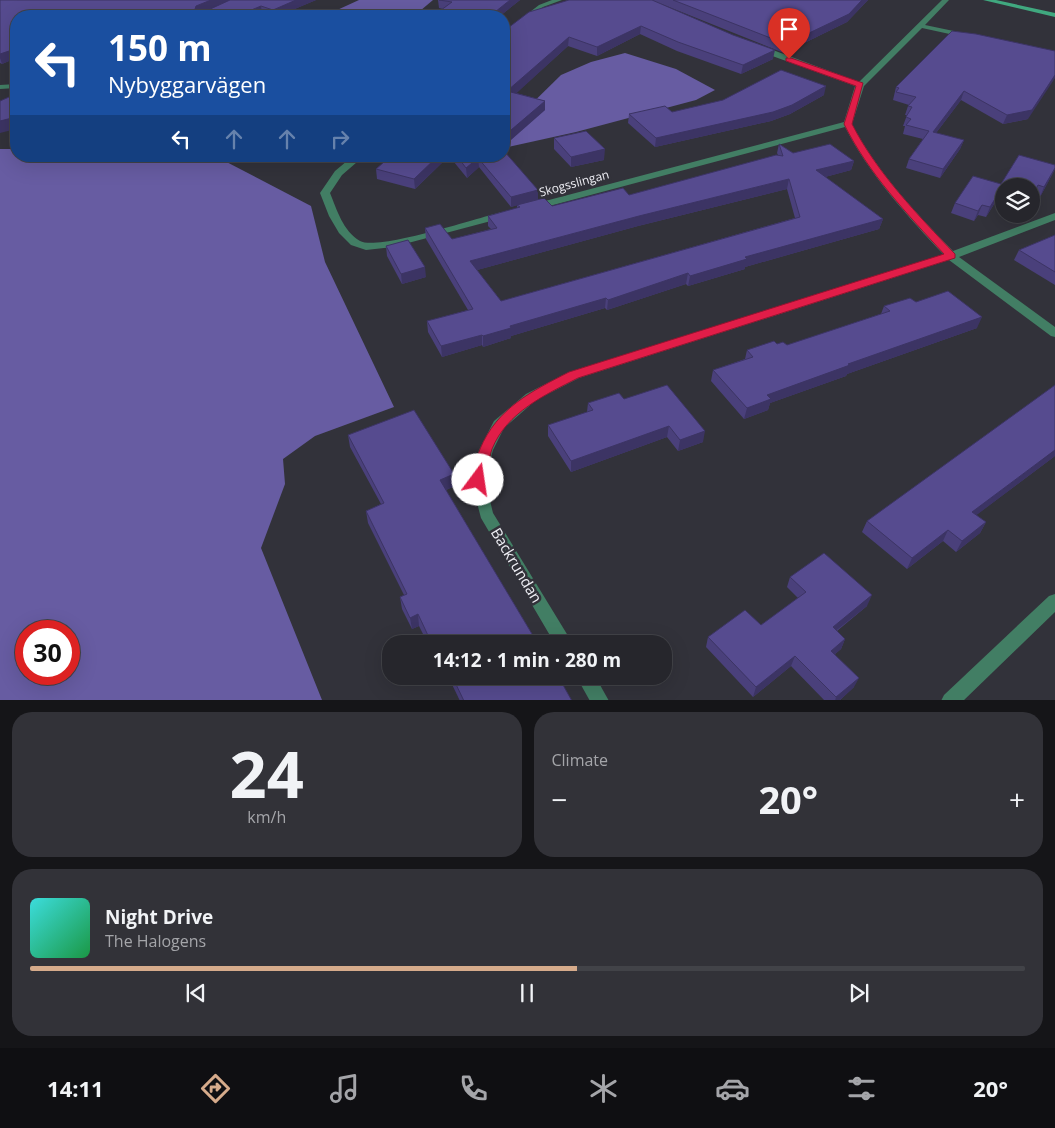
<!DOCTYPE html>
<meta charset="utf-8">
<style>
:root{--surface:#26262c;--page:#323238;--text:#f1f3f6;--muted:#a4a5a9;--line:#424348;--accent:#d6ab8b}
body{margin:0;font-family:"Open Sans",sans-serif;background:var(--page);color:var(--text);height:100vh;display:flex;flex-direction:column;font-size:19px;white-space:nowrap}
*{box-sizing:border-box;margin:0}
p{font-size:16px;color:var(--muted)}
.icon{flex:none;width:28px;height:28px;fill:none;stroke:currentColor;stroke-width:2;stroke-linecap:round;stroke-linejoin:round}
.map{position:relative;height:700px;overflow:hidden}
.details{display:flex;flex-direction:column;gap:12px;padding:12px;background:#151518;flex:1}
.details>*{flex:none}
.guide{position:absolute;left:10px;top:10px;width:500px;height:152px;border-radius:20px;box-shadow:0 5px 20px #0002,0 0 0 1px var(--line);background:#1a4fa0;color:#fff;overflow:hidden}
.tools{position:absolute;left:995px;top:178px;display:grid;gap:10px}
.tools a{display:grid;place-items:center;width:45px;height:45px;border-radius:50%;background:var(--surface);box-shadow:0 5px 20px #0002,0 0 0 1px var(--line);font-size:25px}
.speed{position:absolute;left:15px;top:620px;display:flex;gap:10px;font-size:25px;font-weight:700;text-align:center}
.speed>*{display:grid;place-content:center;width:65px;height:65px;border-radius:50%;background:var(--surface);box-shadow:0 5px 20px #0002,0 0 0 1px var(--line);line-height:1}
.speed .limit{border:8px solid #d22;background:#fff;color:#111}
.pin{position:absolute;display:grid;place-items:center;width:42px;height:42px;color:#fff;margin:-51px -21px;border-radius:50% 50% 50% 0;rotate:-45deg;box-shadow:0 0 5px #0007}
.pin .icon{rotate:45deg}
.me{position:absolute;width:55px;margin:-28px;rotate:14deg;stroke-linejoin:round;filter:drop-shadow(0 0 4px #0008)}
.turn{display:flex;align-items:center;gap:18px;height:105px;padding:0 15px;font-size:22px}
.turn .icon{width:65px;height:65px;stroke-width:2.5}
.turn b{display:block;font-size:35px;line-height:42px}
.lanes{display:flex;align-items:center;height:48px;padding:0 15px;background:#0003;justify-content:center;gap:25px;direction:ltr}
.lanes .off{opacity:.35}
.big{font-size:38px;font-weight:700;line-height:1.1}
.details .card{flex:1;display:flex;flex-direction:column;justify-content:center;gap:8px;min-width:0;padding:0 18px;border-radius:20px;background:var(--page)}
.details .dial{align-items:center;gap:0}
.dial b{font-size:65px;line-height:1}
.song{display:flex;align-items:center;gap:15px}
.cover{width:60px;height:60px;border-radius:8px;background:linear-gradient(135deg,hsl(180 70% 55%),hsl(140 70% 35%))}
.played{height:5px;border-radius:2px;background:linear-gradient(90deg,var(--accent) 55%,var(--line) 55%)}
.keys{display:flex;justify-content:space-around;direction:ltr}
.heat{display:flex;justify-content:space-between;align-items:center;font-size:28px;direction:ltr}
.details .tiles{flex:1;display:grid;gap:12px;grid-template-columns:1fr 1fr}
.card:last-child{grid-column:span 2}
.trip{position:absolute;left:382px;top:635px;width:290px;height:50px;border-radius:20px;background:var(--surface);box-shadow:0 5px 20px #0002,0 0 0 1px var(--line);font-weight:700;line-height:50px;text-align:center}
.dock{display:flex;height:80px;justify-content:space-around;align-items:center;background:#0f0f12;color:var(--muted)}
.dock .icon{width:35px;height:35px}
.dock .selected{color:var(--accent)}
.dock b{font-size:22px;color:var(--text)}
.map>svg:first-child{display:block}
</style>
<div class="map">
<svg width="1055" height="701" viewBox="0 0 1055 701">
<rect width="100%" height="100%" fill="#32323a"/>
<g fill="#675ca2" fill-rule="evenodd">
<path d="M359,0H433L414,16H324Z"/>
<path d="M625,53L676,69L715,90L696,100L576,132L504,148V131L561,75L591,62Z"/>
<path d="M0,149H16V156H215L311,206L325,262L394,407L315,436L283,459L285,484L261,548L322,700H0ZM26,631H69V674H26Z"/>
</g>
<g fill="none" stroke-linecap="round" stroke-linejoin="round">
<g fill="#427e64" fill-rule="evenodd">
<path d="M552,0H562L543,7L504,38V32L539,5Z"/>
<path d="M942,0H949L925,25L968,34V38L922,28L864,86L852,124C877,172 916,213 953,251L1055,213V220L959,257L1055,327V337L1051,336L949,260L579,378L536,400L504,428L493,450L485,480L493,513L573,644H555L481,518L471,480L479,450L494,421L526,394L569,372L944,255C909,218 868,173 845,127L538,209L534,210L529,207L530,205L844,122L855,86L756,50V46H762L859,82Z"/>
<path d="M16,84V88L0,89V85Z"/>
<path d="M353,156H364L342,175L330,193C337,210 343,231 360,241C378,251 477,218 502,212L507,215L506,217L393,247L366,250L351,245L339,233L329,216L320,193L335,171Z"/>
<path d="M1055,594V612L963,701H941L944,695L1049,596Z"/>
<path d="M576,676H595L609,701H590Z"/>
</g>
<path fill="#40a87f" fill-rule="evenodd" d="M983,0H996L1055,13V17Z"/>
</g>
<g fill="#4a407b" fill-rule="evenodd">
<path d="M0,0H316L278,16H268L262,14L16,16V58L2,64L0,63Z"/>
<path d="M438,0H520L500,16H433L443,9L439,8Z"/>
<path d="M569,0H868L847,22L784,53L659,3L773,59L741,74L677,51L640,34L597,56L568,46L516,93L545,101V110L504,146V31Z"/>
<path d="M952,31L1028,119L1003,124L961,100L936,133L964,140L960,149L940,178L906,168L909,159L923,139L903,134L905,126H903L907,115H905L908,106L909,105L893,100L896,87Z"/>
<path d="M824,95L790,114L771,121L655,147L628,123L629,114L672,112Z"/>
<path d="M554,138L604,160L571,167L554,149Z"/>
<path d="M779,144L793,153L854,161L851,170L825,177L883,219L879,229L745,267V269L688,286L686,284L607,310L605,308L511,336V338L483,347L482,345L442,357L428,332L427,321L468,310L426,239L425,228L452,239L491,229L488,226V216L517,208V205L511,207L479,167L467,178L449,156H504L538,199L552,206L629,195L778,155L777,153ZM787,189L795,218L501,301L477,270L638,226Z"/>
<path d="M292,156H322L315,162Z"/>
<path d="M391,156H449L415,189L377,179L376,169Z"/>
<path d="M1055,169L1040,197L1033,195L1031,199V186H1004V198L999,196L986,217L978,215L974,221L951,213L955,203L1001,184Z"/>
<path d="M1055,235V285L1014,260L1019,250Z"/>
<path d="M386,246L426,277L402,284L387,256Z"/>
<path d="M916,302L977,328L847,374L846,376L770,403L768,410L744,419L711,381L713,370L745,359L747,350L777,344L787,345L881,314L884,306Z"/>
<path d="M624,399L703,442L678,451L667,437L571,472L548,436V425L587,412L588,403Z"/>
<path d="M348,435L454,474L455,486L446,490L538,644H428L419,626L412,629L402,609L400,597L404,595L368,523L366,511L381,504L350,447Z"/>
<path d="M1055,456L976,515L986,522L980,533L956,552L943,541L907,569L862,532L867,521Z"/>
<path d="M790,577L867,606L837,631L845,639L841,649L835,654L854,687L839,701H825L791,666L753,697L706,647L708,637L761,625L798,598L787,587Z"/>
<path d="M448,676H558L572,701H460Z"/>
</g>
<g fill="#3c3464">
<path d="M211,0H231L198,16L195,9L196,6Z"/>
<path d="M296,0H316L278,16H274L273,10Z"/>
<path d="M510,0H520L500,16H490Z"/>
<path d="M862,0H868L847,22L784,53L786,44Z"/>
<path d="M261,6L262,14L258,16H237Z"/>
<path d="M507,19V27L504,30V22Z"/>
<path d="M641,26L640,34L597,56V47Z"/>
<path d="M569,37L568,46L508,101L507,91Z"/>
<path d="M15,49L16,53V58L2,64L0,58V54Z"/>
<path d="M775,50L773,59L741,74L743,65Z"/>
<path d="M1055,75V78L1028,119L1003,124L1007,115Z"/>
<path d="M826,86L824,95L790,114L771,121L655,147L656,138Z"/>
<path d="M964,91L961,100L930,141L933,132Z"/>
<path d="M545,101V110L504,146V136Z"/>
<path d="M16,117V129L0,133V121Z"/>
<path d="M964,140L960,149L940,178L943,169Z"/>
<path d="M605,149L604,160L571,167V157Z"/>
<path d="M314,156H322L315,162Z"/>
<path d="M438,156H449L415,189L414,179Z"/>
<path d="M478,158L479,167L467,178L466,168Z"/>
<path d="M854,161L851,170L814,180L816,170Z"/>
<path d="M1055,169L1052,175L1040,197L1044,187Z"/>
<path d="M789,179L787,189L638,226L470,272V261L639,216Z"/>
<path d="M1003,186L999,196L986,217L990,207Z"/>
<path d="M538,190V200L511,207V197Z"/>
<path d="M982,205L978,215L974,221L978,211Z"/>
<path d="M883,219L879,229L745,267V269L688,286L690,276L745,257Z"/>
<path d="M425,267L426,277L402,284L401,274Z"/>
<path d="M688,273L686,284L607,310L608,300Z"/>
<path d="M606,298L605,308L511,336V338L483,347V336L510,326Z"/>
<path d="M982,317L977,328L847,374L846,376L770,403L768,410L744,419L747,408L767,395L848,364Z"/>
<path d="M482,335V345L442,357L441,346Z"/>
<path d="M669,426L667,437L571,472V461Z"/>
<path d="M705,431L703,442L678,451L680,440Z"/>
<path d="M1055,450V456L966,523L972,512Z"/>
<path d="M454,474L455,486L441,492L440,480Z"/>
<path d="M986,522L980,533L956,552L962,541Z"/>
<path d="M948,530L943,541L907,569L912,558Z"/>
<path d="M872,595L867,606L828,637L833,627Z"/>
<path d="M418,614L419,626L412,629L410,618Z"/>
<path d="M845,639L841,649L827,661L831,651Z"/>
<path d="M795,656L791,666L753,697L756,687Z"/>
<path d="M859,678L854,687L839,701H835L836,697Z"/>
</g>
<g fill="#564b8f" stroke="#3c3464" fill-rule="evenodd">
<path d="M0,0H211L196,6L195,9L208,10L230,0H296L273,10L261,6L237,16H16V50L15,49L0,54Z"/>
<path d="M439,0H510L490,16H433L452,2Z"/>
<path d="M569,0H652L733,35L775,50L743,65L678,42L641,26L597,47L569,37L507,91L545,101L504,136V31L529,12Z"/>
<path d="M673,0H862L849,14L786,44Z"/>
<path d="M952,31L976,34L1055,51V75L1032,110L1007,115L964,91L933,132L964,140L943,169L909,159L929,131L906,125L911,119L906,117L912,107L908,106L916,97L896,92L899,88L896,87Z"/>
<path d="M781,70L826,86L792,105L773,112L656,138L629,114L665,106L672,112L723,100Z"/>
<path d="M9,97H16V117L0,121V101Z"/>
<path d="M586,131L605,149L571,157L554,138Z"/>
<path d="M779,144L793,153L830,144L854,161L816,170L883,219L745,257L747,259L690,276L688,273L608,300L606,298L510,326L511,328L483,336L482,335L441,346L427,321L473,309L425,228L440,224L452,239L497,228L488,216L520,207L517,205L544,198L552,206L623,188L629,195L776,155L783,156ZM789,179L800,217L501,301L470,261L639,216Z"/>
<path d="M504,151L538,190L511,197L478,158L466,168L457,156H504Z"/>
<path d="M1019,155L1055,165V168L1044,187L1038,185L1033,195H1031V186H1003L990,207L982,205L978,211L955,203L973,176L1001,184Z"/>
<path d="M391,156H438L414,179L376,169Z"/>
<path d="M1055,235V272L1019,250Z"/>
<path d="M408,240L425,267L401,274L386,246Z"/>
<path d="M948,291L982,317L848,364L850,365L767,395L771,399L747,408L713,370L753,357L747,350L774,341L777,344L783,342L787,345L890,311L884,306L910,298L916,302Z"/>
<path d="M667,385L705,431L680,440L669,426L571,461L548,425L593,410L588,403L619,393L624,399Z"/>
<path d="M1055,385V450L972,512L986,522L962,541L948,530L912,558L867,521Z"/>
<path d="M414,410L454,474L440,480L538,644H432L418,614L410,618L400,597L407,594L366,511L384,503L348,435Z"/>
<path d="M824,553L872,595L833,627L845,639L831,651L859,678L836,697L795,656L756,687L708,637L745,610L761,625L806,592L790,577Z"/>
<path d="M452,676H558L572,701H464Z"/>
</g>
<path fill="#e11d48" stroke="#92132f" d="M786,58H791L863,83L852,124C877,173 917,214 955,254V258L578,378C545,395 507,412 492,449C488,460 489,473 483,483L478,485L474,483L472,480C474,470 476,458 480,449C497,408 532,391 569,372L944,254C908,215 868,173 844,124L856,86L786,61Z"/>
<g text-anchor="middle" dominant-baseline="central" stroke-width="5" stroke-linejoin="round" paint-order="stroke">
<g font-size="12" fill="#eeeef4" stroke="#32323a">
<text transform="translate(574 183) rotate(-15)">Skogsslingan</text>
</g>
<g font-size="15" fill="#eeeef4" stroke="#32323a">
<text transform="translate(517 565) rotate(59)">Backrundan</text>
</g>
</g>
</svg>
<div class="tools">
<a><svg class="icon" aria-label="layers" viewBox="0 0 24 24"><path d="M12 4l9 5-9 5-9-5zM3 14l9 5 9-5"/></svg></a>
</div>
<div class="speed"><div class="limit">30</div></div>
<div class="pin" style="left:789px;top:59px;background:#d93025"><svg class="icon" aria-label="arrive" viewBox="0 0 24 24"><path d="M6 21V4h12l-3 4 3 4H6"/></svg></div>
<svg class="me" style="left:478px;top:480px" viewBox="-20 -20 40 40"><circle r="19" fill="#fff"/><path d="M0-13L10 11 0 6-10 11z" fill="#e11d48"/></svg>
<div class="trip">14:12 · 1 min · 280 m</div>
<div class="guide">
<div class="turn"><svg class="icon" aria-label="left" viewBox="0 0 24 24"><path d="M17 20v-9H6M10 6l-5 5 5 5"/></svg><div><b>150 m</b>Nybyggarvägen</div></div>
<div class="lanes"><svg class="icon" aria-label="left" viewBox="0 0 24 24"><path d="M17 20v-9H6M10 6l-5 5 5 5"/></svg><svg class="icon off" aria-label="ahead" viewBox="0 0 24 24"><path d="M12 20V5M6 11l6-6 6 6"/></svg><svg class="icon off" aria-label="ahead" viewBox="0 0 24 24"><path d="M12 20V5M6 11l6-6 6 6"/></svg><svg class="icon off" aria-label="right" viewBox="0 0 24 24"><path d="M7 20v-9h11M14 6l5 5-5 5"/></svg></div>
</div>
</div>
<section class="details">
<div class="tiles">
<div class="card dial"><b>24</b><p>km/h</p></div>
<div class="card"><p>Climate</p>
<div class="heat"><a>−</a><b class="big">20°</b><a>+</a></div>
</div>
<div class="card">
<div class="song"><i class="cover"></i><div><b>Night Drive</b><p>The Halogens</p></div></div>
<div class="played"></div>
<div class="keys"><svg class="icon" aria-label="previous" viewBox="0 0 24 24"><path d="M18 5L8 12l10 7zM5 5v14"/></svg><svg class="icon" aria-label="pause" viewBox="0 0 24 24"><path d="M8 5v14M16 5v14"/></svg><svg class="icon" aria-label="next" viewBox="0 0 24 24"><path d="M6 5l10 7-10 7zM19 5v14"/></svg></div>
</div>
</div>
</section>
<nav class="dock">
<b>14:11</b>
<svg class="icon selected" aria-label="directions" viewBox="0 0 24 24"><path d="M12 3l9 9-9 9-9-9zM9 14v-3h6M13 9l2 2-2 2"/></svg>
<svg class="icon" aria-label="music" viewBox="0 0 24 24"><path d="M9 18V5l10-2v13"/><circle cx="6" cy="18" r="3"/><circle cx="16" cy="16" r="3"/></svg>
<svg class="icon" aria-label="phone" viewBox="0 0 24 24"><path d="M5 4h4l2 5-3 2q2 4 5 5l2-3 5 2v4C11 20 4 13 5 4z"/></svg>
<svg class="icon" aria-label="climate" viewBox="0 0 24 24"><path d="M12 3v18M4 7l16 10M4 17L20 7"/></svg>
<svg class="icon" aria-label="car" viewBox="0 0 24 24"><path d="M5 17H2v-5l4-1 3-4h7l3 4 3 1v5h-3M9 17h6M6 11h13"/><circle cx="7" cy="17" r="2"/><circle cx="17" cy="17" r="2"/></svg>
<svg class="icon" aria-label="filters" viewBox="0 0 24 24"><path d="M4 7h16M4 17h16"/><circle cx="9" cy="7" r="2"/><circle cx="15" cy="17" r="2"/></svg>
<b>20°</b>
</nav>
